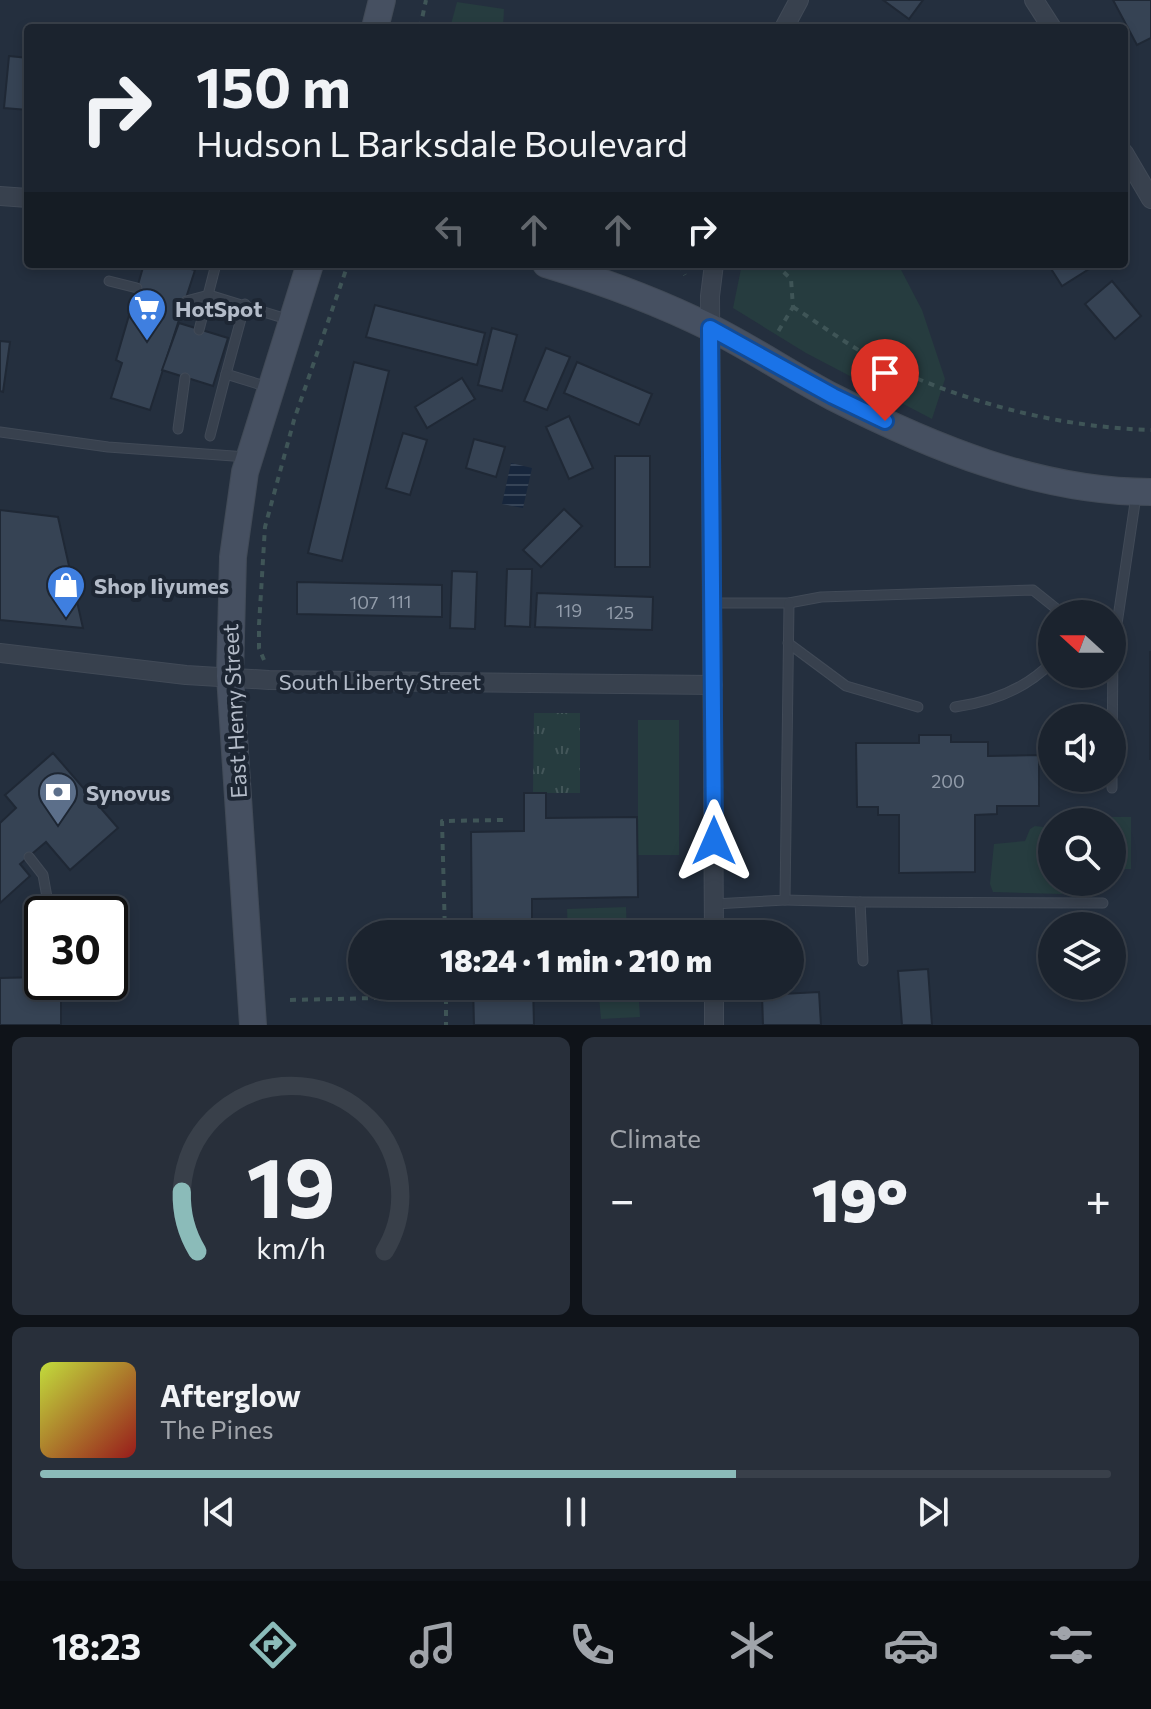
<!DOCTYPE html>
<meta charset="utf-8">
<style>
:root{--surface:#1b232e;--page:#282f3a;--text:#f1f3f6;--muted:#a0a4aa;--line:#39404a;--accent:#8bbbb9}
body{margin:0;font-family:Commissioner,sans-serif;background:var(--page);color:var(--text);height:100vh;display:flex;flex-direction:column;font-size:30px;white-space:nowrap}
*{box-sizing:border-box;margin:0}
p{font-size:26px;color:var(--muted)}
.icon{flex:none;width:44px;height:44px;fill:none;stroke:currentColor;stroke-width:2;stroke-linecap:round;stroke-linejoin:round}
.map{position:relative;height:1025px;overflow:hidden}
.details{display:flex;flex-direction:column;gap:12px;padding:12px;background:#0f1319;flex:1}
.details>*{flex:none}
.guide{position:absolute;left:24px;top:24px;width:1104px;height:244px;border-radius:8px;box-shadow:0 4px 12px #0003,0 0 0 2px var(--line);background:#1b232e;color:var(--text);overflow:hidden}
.needle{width:52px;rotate:291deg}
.fabs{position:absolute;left:1038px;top:600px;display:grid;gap:16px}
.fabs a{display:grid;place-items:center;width:88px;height:88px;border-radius:50%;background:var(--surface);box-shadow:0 4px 12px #0003,0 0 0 2px var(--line);font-size:40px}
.speed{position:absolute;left:24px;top:896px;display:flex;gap:16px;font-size:40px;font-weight:700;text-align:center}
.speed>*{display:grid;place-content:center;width:104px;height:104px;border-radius:50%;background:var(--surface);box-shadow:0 4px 12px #0003,0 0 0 2px var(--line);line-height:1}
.speed .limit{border:4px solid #111;border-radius:12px;background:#fff;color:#111}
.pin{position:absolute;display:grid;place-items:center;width:68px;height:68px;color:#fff;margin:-82px -34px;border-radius:50% 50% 50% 0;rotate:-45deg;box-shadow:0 0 8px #0007}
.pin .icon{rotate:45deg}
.me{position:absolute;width:88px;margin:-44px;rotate:0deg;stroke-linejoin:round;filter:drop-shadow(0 0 6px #0008)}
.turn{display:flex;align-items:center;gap:28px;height:168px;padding:0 40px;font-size:36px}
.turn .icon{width:104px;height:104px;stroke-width:2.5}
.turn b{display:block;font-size:56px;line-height:68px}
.lanes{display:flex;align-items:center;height:76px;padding:0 40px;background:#0003;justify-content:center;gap:40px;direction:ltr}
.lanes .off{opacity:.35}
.big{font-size:60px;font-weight:800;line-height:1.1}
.details .tile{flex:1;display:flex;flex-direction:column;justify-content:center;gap:12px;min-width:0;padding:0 28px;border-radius:12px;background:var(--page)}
.details .dial{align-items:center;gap:0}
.dial svg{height:208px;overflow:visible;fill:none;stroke:var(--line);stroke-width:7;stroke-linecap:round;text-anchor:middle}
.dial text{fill:var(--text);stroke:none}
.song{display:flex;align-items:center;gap:24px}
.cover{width:96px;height:96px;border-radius:12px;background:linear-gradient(135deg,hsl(70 70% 55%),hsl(0 70% 35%))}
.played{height:8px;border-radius:4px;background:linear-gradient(90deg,var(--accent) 65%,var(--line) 65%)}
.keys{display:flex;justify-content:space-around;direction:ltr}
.heat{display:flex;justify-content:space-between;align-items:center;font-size:44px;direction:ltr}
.details .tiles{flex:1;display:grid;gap:12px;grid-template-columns:1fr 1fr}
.tile:last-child{grid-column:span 2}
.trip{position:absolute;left:348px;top:920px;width:456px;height:80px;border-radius:40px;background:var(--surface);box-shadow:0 4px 12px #0003,0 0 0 2px var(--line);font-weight:800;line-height:80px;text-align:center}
.dock{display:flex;height:128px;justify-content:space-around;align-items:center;background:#0b0e12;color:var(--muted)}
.dock .icon{width:56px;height:56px}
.dock .current{color:var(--accent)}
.dock b{font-size:36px;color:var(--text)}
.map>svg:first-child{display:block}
</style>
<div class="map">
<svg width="1151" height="1025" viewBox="0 0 1151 1025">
<defs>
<pattern id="grass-tufts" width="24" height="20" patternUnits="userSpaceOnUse" patternTransform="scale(2)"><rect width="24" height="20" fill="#263c3f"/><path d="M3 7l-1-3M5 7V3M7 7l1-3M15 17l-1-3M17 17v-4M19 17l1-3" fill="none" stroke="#435659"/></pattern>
<pattern id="water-rules" width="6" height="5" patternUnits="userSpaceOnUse" patternTransform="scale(2)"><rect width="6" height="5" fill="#17263c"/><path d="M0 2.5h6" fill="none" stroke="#364457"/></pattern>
</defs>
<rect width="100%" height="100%" fill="#242f3e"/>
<path fill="url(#grass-tufts)" d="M534,713H580V793H533Z"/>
<g fill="#263c3f">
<path d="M457,2L504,9L503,28H450Z"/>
<path d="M742,264H898L922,310L945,379L932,419L806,353L733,308Z"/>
<rect x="638" y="720" width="41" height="135"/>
<path d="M1073,817H1131V869H1112V822H1073Z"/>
<path d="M1035,826L1052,828V882H1062V894L993,892L990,884L994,844L1025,841L1030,829Z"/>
<path d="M626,907L627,934H568L567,909Z"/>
<path d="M550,986H638L640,1017L601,1019L599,997L551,999Z"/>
</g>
<path fill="url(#water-rules)" d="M511,463L532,468L523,508L502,504Z"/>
<g fill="#364354" stroke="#1f2835" stroke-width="2">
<path d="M883,0H923L909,19Z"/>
<path d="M1113,0H1151V38L1137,45Z"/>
<path d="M9,56L28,58V110L4,108Z"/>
<path d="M144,264H171L195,270L150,410L111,398L122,363L116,360Z"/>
<path d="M1048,264H1097L1062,286Z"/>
<path d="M1112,281L1141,316L1115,339L1085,304Z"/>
<path d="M375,305L485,333L477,365L366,337Z"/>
<path d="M179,323L228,338L213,386L162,370Z"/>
<path d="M492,328L517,335L502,391L478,385Z"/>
<path d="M0,341L10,342L3,392L0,391Z"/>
<path d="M546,348L570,357L547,410L524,401Z"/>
<path d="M354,362L389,371L342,561L308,553Z"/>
<path d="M577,362L652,394L639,425L564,393Z"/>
<path d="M462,378L475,399L427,428L415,407Z"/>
<path d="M569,416L593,468L569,479L546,427Z"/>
<path d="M403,433L427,440L410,495L386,488Z"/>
<path d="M474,439L505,447L496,477L466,468Z"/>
<rect x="615" y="456" width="35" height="111"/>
<path d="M564,509L582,526L541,567L523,550Z"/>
<path d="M0,510L58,517L83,628L0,620Z"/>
<path d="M507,569H532L530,627L505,626Z"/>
<path d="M452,571L477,572L475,629L450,628Z"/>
<path d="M297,582L442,585V617L297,614Z"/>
<path d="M537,593L653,597L652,630L535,627Z"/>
<path d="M1150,651L1151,759H1150Z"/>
<path d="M919,735H951V742H988V756L1039,755V806H997V814L975,815V872L899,873V815H878V807H857L856,743H919Z"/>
<path d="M53,753L118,828L70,870L46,842L20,864L30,876L0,903V823L16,808L5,795Z"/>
<path d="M524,793H546V818L637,817L638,897L532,899V934H472L471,832L524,831Z"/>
<path d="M928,969L932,1025H902L898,971Z"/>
<path d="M42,977V982H61V1025H0V978Z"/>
<path d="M473,986H533L534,1025H474Z"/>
<path d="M819,992L821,1025H763L762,995Z"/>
</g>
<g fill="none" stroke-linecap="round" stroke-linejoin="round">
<defs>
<g id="lane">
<path d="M109,281L137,288"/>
<path d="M186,301L209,295L290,320"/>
<path d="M245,304L226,374L268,387"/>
<path d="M199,330L216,264"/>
<path d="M178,429L185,378"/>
<path d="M0,432L108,447L247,457"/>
<path d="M210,436L226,374"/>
<path d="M713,603H789L821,597L1033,590L1063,614"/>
<path d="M788,643L846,686L918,707"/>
<path d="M955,707C991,702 1026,689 1052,662"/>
<path d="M1112,759L1113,651L1136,496"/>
<path d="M1112,788V778"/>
<path d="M29,857L43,875L50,914"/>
<path d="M785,900L860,902L863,961"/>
<path d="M860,902L1103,903"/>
<path d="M714,904L785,900L789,603"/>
</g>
<g id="street">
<path d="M1034,0L1052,28"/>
<path d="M784,28L799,0"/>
<path d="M1124,153L1151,199"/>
<path d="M0,196L28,198"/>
<path d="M714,264L710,296L714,934"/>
<path d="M0,653L186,675L269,680L713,685"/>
<path d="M714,986V1025"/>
</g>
<g id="secondary">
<path d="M375,28L382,0"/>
<path d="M546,264C602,281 659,302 711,328C753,349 791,375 833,397C931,447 1039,492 1151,492"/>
<path d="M253,1025L230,676L233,557L245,472L310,264"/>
</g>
</defs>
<use href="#lane" stroke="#414a57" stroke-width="11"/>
<use href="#street" stroke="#414a57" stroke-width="20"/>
<use href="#secondary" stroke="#414a57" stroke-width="28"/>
<g stroke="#3f5557" stroke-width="4" stroke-dasharray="6 6" stroke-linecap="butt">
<path d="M420,28L426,0"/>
<path d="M679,264L685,275"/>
<path d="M775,264L791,279L793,307L776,335"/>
<path d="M793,307C823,326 854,350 886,365C970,404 1059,427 1151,430"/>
<path d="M264,660L259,648V625L265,527L294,420L348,264"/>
<path d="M445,934L442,821L503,820"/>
<path d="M446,986V1025"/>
<path d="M290,1000L467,996"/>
</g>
<use href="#lane" stroke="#38414e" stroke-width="9"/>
<use href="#street" stroke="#38414e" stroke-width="18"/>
<use href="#secondary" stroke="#465061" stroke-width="26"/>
</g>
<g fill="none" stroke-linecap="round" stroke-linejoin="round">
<defs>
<path id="route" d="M714,841L710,328L833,396L885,421"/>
</defs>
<use href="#route" stroke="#114b97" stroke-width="20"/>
<use href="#route" stroke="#1a73e8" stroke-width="14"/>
</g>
<defs>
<symbol id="supermarket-pin" viewBox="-11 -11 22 30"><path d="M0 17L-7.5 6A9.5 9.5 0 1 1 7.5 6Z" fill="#3f7fe0" stroke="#1d2633"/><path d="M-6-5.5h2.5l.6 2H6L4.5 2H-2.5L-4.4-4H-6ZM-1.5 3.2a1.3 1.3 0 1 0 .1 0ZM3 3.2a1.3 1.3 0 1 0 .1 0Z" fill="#fff"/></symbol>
<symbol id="shop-pin" viewBox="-11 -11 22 30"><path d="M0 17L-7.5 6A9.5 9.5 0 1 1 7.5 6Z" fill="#3f7fe0" stroke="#1d2633"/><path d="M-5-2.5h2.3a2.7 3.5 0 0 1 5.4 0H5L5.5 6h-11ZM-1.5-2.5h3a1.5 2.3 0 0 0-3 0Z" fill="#fff"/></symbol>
<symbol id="bank-pin" viewBox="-11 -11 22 30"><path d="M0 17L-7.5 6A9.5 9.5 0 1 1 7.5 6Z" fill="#5c6f8a" stroke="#1d2633"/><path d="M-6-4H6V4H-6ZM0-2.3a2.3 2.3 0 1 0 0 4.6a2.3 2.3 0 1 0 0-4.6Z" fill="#fff"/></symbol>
</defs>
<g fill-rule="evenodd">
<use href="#supermarket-pin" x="125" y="286" width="44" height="60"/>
<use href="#shop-pin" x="44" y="563" width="44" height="60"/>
<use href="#bank-pin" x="36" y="770" width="44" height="60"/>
</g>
<g text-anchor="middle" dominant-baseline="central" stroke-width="8" stroke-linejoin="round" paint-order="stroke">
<g font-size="18" fill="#929caa">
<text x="400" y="601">111</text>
<text x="364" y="602">107</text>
<text x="569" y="610">119</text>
<text x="620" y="612">125</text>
<text x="948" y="781">200</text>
</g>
<g font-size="22" font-weight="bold" fill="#b4bcc9" stroke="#1d2633" text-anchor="start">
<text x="175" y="308">HotSpot</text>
<text x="94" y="585">Shop Iiyumes</text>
<text x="86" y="792">Synovus</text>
</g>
<g font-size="22" fill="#b4bcc9" stroke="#1d2633">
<text x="380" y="681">South Liberty Street</text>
<text transform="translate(234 711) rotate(-93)">East Henry Street</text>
</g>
</g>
</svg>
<div class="fabs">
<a><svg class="needle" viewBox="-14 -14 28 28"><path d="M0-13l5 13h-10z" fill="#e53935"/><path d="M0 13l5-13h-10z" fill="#a0a4aa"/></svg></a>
<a><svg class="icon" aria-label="sound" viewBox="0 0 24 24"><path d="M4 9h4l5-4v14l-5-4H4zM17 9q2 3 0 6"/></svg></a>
<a><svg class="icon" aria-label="search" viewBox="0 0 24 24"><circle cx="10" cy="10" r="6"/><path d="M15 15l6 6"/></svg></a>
<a><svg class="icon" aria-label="layers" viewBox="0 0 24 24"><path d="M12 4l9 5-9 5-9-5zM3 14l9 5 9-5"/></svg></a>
</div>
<div class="speed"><div class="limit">30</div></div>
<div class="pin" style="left:885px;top:421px;background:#d93025"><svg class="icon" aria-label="arrive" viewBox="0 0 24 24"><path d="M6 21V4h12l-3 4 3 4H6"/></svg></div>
<svg class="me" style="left:714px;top:841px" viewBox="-20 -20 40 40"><path d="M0-17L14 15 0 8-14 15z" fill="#1a73e8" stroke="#fff" stroke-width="4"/></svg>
<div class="trip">18:24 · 1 min · 210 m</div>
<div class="guide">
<div class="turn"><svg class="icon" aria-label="right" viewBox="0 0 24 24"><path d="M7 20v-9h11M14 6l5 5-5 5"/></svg><div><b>150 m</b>Hudson L Barksdale Boulevard</div></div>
<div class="lanes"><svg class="icon off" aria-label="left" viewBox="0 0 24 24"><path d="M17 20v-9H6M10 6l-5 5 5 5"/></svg><svg class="icon off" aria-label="ahead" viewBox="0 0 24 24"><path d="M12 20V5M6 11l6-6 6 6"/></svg><svg class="icon off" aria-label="ahead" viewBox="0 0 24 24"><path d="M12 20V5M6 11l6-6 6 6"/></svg><svg class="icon" aria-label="right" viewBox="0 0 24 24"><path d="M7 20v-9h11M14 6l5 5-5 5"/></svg></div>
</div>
</div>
<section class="details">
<div class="tiles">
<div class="tile dial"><svg viewBox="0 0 100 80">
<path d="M14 69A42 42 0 1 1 86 69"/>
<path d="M14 69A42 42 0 0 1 8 46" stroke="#8bbbb9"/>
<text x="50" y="56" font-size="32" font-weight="700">19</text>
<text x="50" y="72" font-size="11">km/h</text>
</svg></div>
<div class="tile"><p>Climate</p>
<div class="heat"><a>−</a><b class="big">19°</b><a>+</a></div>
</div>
<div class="tile">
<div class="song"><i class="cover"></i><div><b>Afterglow</b><p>The Pines</p></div></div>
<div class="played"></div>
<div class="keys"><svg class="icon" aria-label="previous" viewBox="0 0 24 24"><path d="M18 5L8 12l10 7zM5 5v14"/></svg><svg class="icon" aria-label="pause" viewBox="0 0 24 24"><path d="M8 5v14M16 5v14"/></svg><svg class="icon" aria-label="next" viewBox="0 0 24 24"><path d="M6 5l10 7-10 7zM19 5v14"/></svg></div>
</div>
</div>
</section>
<nav class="dock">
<b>18:23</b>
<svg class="icon current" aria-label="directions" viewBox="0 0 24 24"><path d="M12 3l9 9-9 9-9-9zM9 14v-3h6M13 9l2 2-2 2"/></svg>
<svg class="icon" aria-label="music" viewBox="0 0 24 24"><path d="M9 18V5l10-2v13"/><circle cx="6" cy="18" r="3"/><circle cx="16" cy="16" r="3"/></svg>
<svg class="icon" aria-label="phone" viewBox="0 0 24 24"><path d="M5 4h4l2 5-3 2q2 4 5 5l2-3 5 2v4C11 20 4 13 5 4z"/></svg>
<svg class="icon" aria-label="climate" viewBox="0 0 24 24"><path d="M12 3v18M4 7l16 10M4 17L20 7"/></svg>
<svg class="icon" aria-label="car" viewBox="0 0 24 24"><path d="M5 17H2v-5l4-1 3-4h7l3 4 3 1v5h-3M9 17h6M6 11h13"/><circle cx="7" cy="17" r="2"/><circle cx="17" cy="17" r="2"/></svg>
<svg class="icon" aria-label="filters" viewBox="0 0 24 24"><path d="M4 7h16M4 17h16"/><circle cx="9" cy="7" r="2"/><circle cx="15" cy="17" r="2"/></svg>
</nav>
